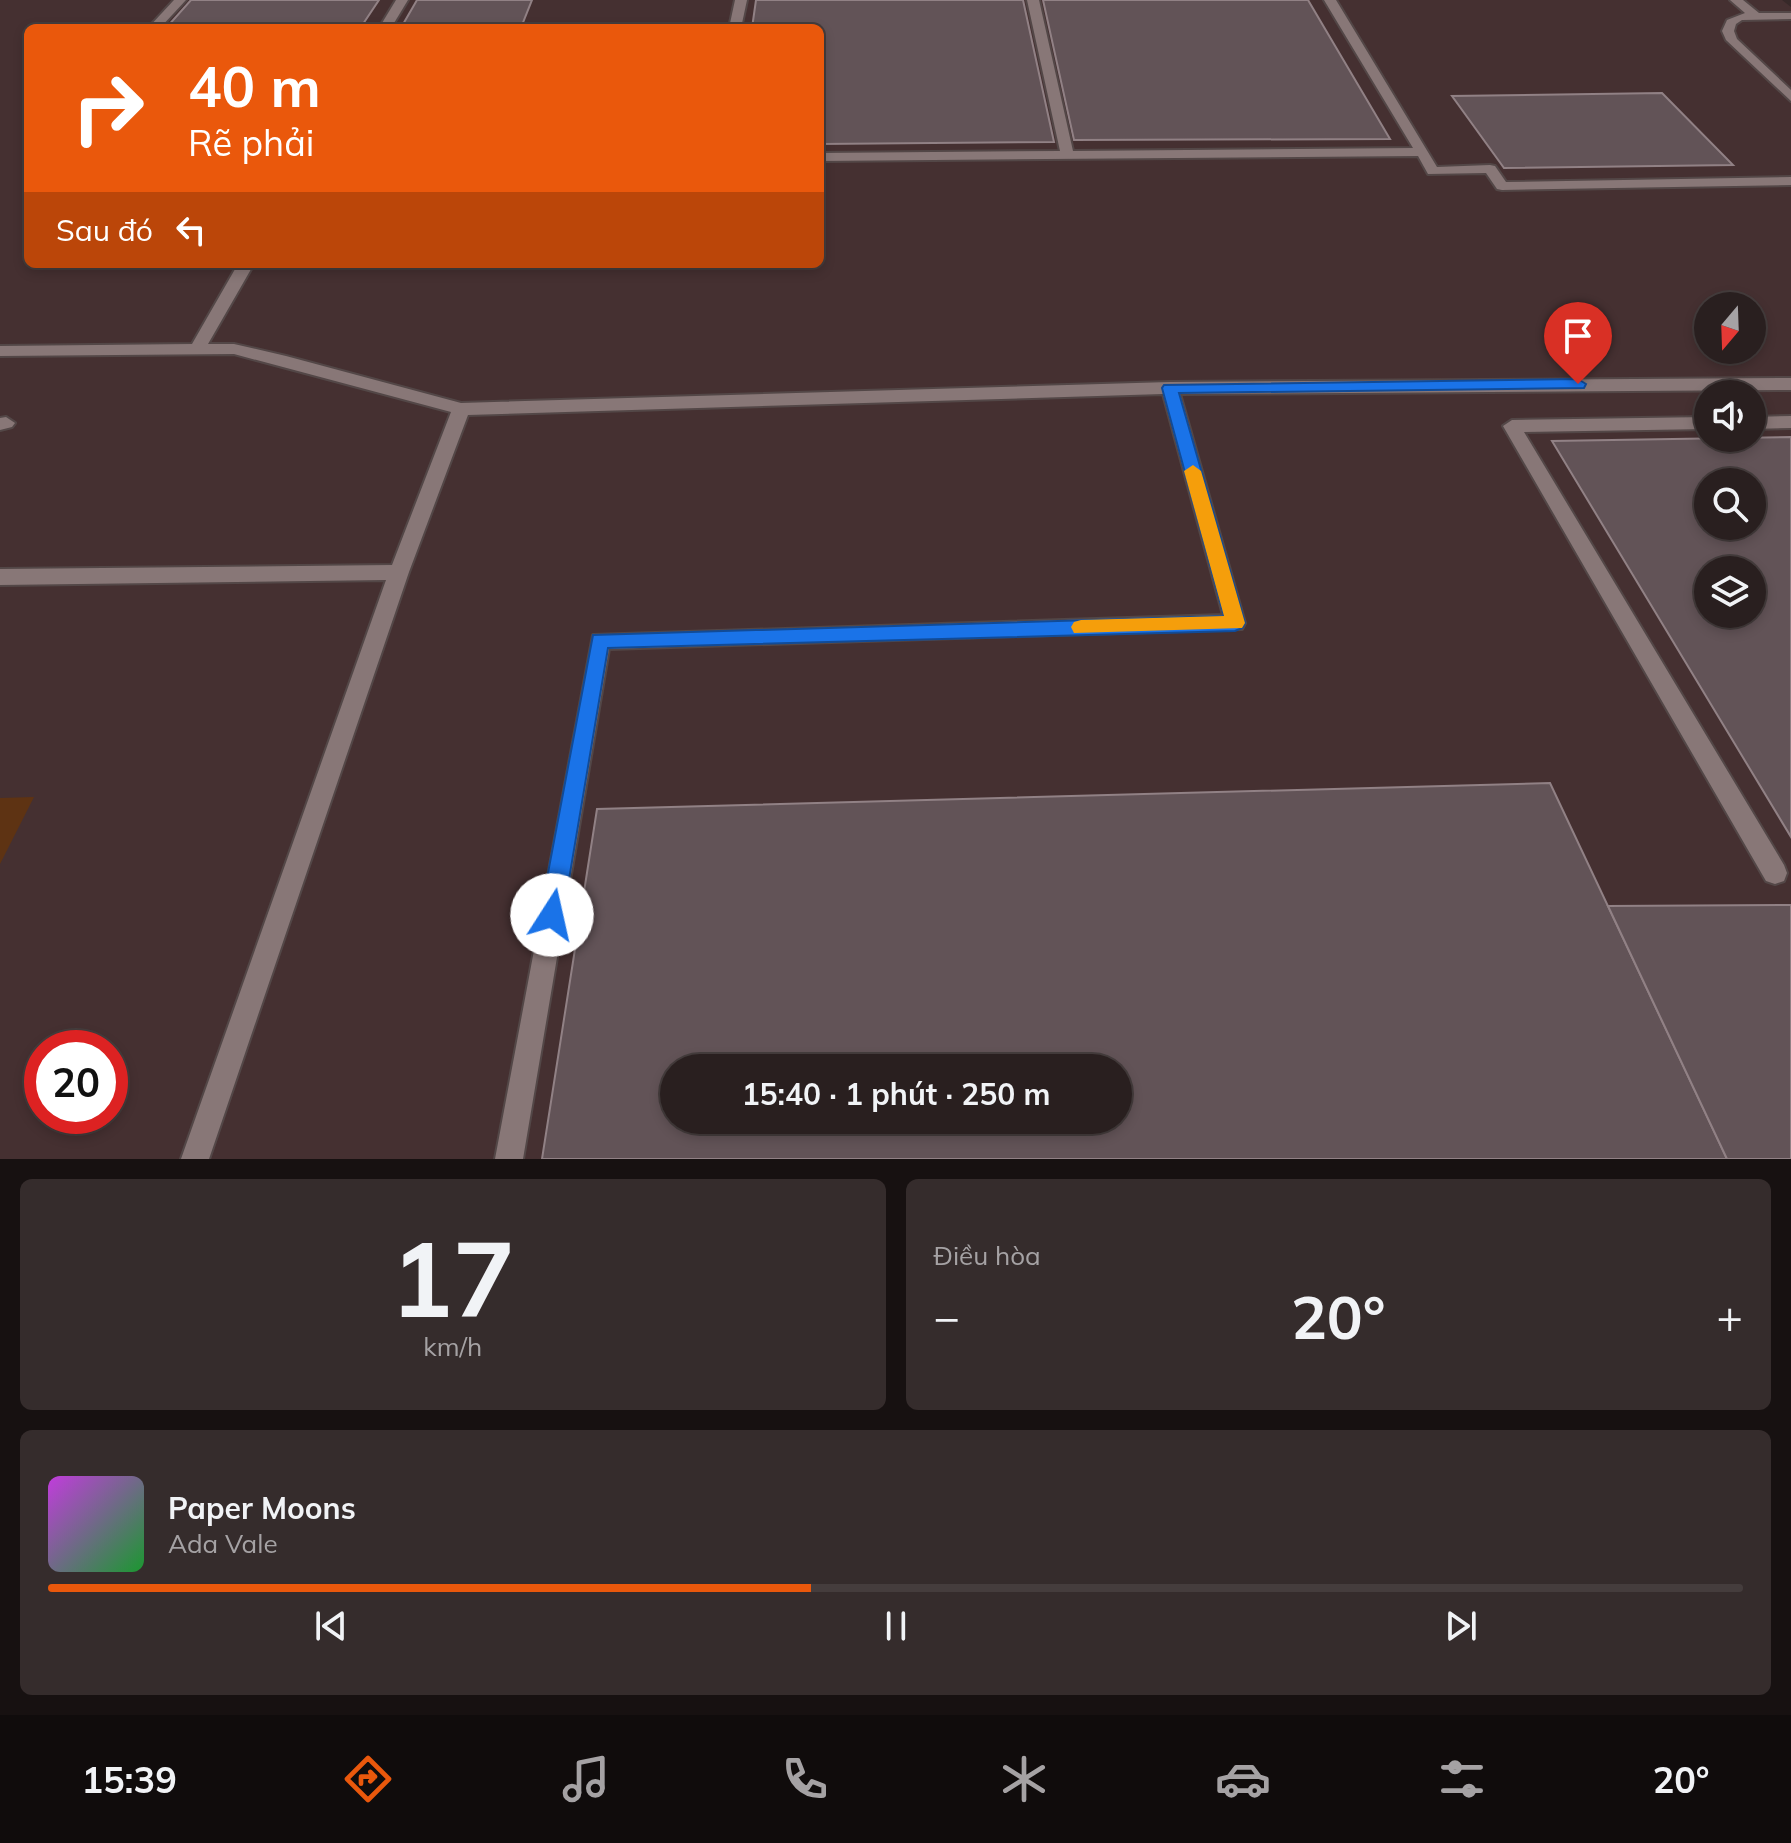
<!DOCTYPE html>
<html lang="vi">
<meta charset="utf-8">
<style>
:root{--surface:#291f1f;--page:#352c2c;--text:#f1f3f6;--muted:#a5a2a4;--line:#453d3d;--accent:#ea580c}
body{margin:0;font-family:Mulish,sans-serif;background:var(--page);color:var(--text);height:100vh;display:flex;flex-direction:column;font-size:30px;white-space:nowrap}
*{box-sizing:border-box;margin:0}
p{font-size:26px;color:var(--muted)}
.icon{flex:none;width:44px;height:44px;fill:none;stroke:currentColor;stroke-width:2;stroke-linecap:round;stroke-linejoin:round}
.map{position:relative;height:1159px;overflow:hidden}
.sheet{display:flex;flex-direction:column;gap:20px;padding:20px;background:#171111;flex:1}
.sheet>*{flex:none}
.banner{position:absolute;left:24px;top:24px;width:800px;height:244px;border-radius:12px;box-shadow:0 4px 12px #0003,0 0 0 2px var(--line);background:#ea580c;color:#fff;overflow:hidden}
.needle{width:52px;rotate:199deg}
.buttons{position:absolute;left:1694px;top:292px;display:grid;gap:16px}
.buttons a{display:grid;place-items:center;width:72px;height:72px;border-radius:50%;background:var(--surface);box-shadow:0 4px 12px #0003,0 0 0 2px var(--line);font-size:40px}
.speed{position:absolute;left:24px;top:1030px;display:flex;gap:16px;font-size:40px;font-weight:700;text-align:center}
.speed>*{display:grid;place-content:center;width:104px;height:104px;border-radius:50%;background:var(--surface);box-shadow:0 4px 12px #0003,0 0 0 2px var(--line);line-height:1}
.speed .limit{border:12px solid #d22;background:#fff;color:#111}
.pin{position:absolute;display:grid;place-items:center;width:68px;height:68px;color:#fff;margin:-82px -34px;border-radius:50% 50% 50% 0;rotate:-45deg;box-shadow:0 0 8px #0007}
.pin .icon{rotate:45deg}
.me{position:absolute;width:88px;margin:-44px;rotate:10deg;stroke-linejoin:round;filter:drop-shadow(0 0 6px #0008)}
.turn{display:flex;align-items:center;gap:28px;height:168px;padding:0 32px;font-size:36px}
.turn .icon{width:104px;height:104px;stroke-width:2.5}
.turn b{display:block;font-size:56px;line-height:68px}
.then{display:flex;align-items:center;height:76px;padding:0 32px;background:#0003;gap:16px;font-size:30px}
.big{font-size:60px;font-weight:700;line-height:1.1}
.sheet .widget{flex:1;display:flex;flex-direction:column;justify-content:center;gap:12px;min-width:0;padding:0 28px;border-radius:12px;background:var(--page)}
.sheet .dial{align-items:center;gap:0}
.dial b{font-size:104px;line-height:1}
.song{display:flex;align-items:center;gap:24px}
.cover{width:96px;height:96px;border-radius:12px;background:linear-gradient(135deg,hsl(290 70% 55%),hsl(130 70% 35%))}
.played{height:8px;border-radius:4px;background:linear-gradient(90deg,var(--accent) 45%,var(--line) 45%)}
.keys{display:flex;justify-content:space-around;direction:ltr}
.heat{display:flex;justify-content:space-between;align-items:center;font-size:44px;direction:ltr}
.sheet .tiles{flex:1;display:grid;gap:20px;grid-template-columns:1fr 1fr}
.widget:last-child{grid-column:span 2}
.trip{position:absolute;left:660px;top:1054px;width:472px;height:80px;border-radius:40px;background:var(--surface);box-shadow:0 4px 12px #0003,0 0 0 2px var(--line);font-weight:700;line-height:80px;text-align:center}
.menu{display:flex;height:128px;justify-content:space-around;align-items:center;background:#100c0c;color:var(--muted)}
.menu .icon{width:56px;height:56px}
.menu .selected{color:var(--accent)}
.menu b{font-size:36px;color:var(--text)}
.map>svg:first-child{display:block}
</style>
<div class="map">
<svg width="1791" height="1159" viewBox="0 0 1791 1159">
<rect width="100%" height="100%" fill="#372929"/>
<path fill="#453031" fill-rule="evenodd" d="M0,0H1782L1791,7V1159H0ZM28,28H820V264H28ZM1708,306H1752V350H1708ZM1708,394H1752V438H1708ZM1708,482H1752V526H1708ZM1708,570H1752V614H1708ZM42,1048H110V1116H42ZM674,1068H1118V1120H674Z"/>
<path fill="#5e3313" d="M34,797L0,864V798Z"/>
<g fill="#625357" stroke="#918185" stroke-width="2" fill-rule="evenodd">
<path d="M191,0H379L361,27L166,28Z"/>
<path d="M417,0H532L522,25L402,26Z"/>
<path d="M756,0H1023L1054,142L820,144V28H752Z"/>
<path d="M1043,0H1308L1390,139L1074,140Z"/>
<path d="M1662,93L1733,165L1504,168L1452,96Z"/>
<path d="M1791,437V837L1552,441ZM1708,482H1752V526H1708ZM1708,570H1752V614H1708Z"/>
<path d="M1550,783L1727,1159H542L597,809ZM674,1068H1118V1120H674Z"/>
<path d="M1791,905V1159H1727L1608,906Z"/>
</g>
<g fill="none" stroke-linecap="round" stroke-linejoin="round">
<defs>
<g id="minor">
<path d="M174,0H186L160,28H148Z"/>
<path d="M396,0H408L391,28H379Z"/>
<path d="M735,0H747L741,28H729Z"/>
<path d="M1027,0H1039L1073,151L1413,148L1324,0H1336L1437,167L1490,165L1495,166L1506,182L1791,177V185L1502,190L1497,189L1486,173L1428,174L1418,156L820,161V153L1060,151Z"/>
<path d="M1730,0H1743L1759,13H1791V19L1742,20L1736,24L1734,31L1737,39L1791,90V101L1726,40L1722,31L1727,20L1745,13Z"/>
<path d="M238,264H254L208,344H234L286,356L461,403L1170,382L1791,378V390L1180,394L1245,623L1242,629L609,649L523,1159H495L593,635L1223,615L1163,394L468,415L409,572L209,1159H181L386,580L0,585V569L392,565L451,412L234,354L0,356V346L192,344Z"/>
<path d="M1791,416V428L1752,429V417Z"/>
<path d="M6,417L15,423L12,427L0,430V418Z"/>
<path d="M1708,417V429L1524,432L1784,865L1787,873L1784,881L1775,884L1766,881L1503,426L1512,420Z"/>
</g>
</defs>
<use href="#minor" stroke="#534747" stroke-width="4"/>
<use href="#minor" fill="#877" fill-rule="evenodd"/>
</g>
<path fill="#1a73e8" stroke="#114b97" stroke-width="2" d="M1578,379L1586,384L1584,388L1179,393L1245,623L1242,628L1235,631L608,648L563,915L560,923L552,926L544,923L540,915L593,635L1224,616L1162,388L1164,385Z"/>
<path fill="#f59e0b" d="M1193,465L1201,471L1245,623L1242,628L1074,633L1071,627L1074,622L1081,620L1224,616L1184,471Z"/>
</svg>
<div class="buttons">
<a><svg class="needle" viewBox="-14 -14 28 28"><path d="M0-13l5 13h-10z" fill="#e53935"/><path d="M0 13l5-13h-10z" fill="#a5a2a4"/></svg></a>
<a><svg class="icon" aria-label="sound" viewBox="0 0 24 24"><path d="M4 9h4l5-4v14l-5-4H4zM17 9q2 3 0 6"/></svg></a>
<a><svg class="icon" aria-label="search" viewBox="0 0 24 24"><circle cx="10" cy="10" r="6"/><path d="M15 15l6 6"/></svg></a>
<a><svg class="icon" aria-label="layers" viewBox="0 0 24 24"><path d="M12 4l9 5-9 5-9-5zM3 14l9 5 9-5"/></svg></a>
</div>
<div class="speed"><div class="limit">20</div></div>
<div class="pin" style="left:1578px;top:384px;background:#d93025"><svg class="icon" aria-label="arrive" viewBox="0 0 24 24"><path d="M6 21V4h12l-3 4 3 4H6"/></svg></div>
<svg class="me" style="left:552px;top:915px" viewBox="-20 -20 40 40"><circle r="19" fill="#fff"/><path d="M0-13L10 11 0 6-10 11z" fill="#1a73e8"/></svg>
<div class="trip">15:40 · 1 phút · 250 m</div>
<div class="banner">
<div class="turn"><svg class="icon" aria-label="right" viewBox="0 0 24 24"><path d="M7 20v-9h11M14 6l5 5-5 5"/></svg><div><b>40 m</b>Rẽ phải</div></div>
<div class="then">Sau đó<svg class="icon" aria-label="left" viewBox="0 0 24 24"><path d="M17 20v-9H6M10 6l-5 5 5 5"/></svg></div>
</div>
</div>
<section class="sheet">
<div class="tiles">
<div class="widget dial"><b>17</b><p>km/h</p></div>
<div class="widget"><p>Điều hòa</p>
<div class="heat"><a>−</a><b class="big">20°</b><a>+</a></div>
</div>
<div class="widget">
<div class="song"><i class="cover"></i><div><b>Paper Moons</b><p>Ada Vale</p></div></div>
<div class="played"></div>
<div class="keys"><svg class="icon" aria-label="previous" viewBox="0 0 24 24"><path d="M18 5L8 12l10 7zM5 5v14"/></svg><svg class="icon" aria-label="pause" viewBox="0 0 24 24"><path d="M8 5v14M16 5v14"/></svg><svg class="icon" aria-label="next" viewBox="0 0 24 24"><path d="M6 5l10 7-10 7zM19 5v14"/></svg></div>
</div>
</div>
</section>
<nav class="menu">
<b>15:39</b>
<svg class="icon selected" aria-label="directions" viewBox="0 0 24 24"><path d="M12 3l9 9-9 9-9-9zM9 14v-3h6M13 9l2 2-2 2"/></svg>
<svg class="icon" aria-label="music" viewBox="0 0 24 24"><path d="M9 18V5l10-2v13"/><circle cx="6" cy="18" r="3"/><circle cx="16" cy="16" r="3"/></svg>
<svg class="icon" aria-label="phone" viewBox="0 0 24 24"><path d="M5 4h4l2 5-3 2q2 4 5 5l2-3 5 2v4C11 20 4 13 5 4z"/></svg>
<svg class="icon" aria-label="climate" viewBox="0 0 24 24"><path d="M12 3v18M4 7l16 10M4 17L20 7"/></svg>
<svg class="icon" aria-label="car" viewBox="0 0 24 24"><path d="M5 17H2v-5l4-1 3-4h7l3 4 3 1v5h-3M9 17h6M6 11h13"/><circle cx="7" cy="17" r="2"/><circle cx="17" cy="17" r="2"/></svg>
<svg class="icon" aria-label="filters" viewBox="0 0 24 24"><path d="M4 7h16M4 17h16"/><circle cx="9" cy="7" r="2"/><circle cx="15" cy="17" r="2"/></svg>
<b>20°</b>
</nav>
